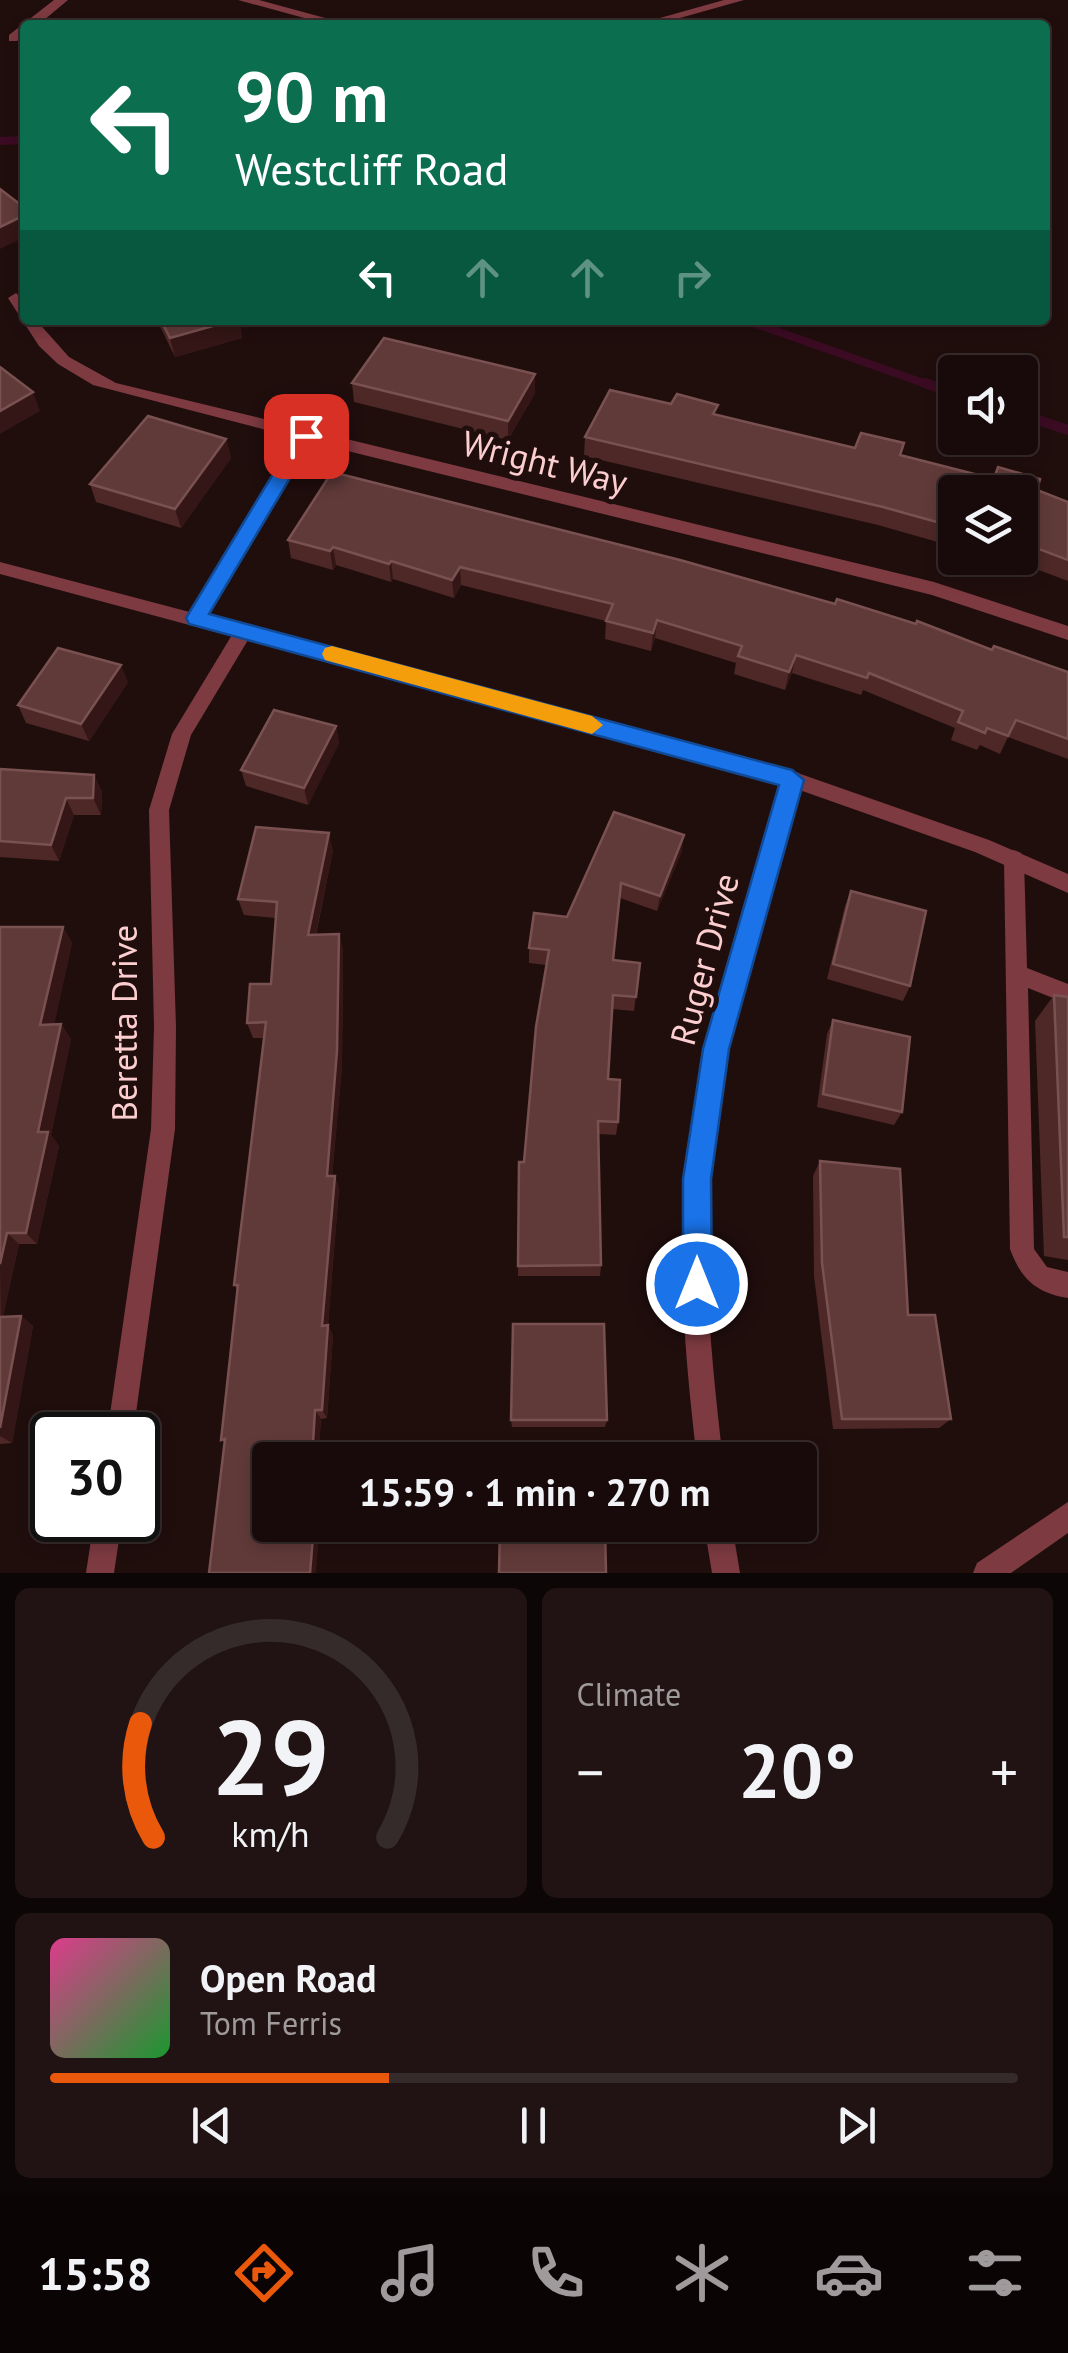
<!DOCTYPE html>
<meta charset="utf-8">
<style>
:root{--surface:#180a0a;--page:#211313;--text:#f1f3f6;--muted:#9f9a9c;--line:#362b2b;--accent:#ea580c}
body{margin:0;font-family:"PT Sans",sans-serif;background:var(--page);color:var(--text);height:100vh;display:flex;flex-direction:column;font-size:38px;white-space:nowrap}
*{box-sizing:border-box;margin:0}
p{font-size:32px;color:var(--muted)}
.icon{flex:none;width:55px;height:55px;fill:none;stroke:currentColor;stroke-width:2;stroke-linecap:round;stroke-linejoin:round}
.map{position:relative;height:1573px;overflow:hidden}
.sheet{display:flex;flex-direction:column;gap:15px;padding:15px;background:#0d0606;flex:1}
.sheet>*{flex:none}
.top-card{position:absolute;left:20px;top:20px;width:1030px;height:305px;border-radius:10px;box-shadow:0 5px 15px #0003,0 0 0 2px var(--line);background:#0b6e4f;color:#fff;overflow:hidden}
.tools{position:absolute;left:938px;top:355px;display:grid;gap:20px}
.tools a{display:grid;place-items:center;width:100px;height:100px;border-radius:10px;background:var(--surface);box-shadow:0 5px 15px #0003,0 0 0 2px var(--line);font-size:50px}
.speed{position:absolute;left:30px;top:1412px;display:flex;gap:20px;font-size:50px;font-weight:700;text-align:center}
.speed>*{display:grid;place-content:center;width:130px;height:130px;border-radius:50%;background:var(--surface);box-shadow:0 5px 15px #0003,0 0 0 2px var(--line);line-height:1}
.speed .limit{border:5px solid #111;border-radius:15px;background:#fff;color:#111}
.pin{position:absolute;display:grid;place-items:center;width:85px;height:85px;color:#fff;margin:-42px;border-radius:20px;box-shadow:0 5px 15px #0006}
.me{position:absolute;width:110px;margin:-55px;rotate:0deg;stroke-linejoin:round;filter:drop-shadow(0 0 8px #0008)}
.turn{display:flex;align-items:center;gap:35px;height:210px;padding:0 50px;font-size:45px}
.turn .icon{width:130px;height:130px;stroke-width:2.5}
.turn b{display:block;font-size:70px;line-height:85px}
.lanes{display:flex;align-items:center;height:95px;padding:0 50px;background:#0003;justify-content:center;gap:50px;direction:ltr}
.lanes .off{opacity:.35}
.big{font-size:75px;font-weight:700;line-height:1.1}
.sheet .card{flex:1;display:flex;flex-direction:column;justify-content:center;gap:15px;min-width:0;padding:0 35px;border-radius:15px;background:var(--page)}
.sheet .dial{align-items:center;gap:0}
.dial svg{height:260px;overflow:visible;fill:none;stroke:var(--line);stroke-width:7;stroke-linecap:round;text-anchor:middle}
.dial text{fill:var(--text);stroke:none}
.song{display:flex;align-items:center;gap:30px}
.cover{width:120px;height:120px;border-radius:15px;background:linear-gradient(135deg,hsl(330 70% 55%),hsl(130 70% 35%))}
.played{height:10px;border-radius:5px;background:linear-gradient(90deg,var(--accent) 35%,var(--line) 35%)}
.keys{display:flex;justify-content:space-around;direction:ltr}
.heat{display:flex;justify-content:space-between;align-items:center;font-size:55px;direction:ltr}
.sheet .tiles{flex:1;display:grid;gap:15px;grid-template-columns:1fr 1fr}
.card:last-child{grid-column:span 2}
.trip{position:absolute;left:252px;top:1442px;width:565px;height:100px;border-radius:10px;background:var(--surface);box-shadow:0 5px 15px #0003,0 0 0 2px var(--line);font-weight:700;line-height:100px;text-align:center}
.tab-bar{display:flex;height:160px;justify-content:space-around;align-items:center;background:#0a0404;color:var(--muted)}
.tab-bar .icon{width:70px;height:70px}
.tab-bar .current{color:var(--accent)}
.tab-bar b{font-size:45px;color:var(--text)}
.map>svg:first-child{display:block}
</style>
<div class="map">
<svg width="1068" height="1573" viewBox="0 0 1068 1573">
<rect width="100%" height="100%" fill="#200e0d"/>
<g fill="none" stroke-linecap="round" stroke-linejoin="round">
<g stroke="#3b0b23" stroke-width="8">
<path d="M0,141L25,140"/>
<path d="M745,320L932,386"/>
</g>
<g stroke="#3b0b23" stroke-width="10">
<path d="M925,383L955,394"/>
<path d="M1020,414L1068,430"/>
</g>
<path fill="#7d3a41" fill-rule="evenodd" d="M1014,850L1021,853L1024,859L1027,968L1068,984V1004L1028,988L1034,1249L1047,1267L1068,1272V1298C1036,1293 1021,1279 1010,1249L1004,859L1007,853Z"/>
<g fill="#7d3a41" fill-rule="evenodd">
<path d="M54,0H68L38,25H25V34L17,41H9V35Z"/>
<path d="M238,0H259L351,25H330Z"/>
<path d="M724,0H744L655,25H635Z"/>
<path d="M16,293L25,301V320H36L69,357L116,383L934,582L1068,626V640L932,595L311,442L202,624H190L187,619L190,614L297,438L93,385L58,364L39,346L8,298Z"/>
<path d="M245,623L254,630L191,735L169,810L176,1027L175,1129L133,1435H107L151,1129L154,1027L149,810L172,734L238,625Z"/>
<path d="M792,771L799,773L802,779C769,893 730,1007 714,1126C699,1237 710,1349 723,1460H697C684,1349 674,1236 691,1125C709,1007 748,893 782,779L785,773Z"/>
<path d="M1068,1502V1533L1011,1573H973L977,1563Z"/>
<path d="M94,1520H122L114,1573H86Z"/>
<path d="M704,1525H732L740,1573H712Z"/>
</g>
<path fill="#7d3a41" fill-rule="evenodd" d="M0,562L792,771L989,840L1068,874V893L975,852L791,787L0,574Z"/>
</g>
<g fill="#4d2827">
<path d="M157,320H239L242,338L175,357Z"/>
<path d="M352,383L535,393L508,440L354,402Z"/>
<path d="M671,404L855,448L900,455L1037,490L1068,502V581L1012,560L1010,563L991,558H1020V492H955V547L878,525L584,456L585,437Z"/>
<path d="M226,439L231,458L181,528L96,502L90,484Z"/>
<path d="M288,540L992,650L1068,672V759L1008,737L1000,754L980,745L977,750L951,740L955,728L863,690L861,695L792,673L785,690L734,674L736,663L655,638L651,651L605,639L606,621L461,585L454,598L393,579L391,582L336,565L333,570L291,558Z"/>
<path d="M128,682L89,741L26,723L18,705Z"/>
<path d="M336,726L339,743L308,805L246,786L241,770Z"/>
<path d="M0,769L94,775L102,792L101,815H74L59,861L0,857Z"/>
<path d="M614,812L682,851L657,911L620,898L613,960L640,963L634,1011L612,1009L608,1079L618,1122L616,1135L598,1134L601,1265L600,1276H518L519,1162H524L546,965L529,963V948L567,917Z"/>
<path d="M333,850L316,935L339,934L343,950L342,1066L332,1176H335L339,1189L328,1325L333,1336L327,1418L321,1419L318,1460H270L225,1443L221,1440L238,1291L234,1285L264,1038H253L247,1023L271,984L276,918L244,915L238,899Z"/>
<path d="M851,891L910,986L903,1001L827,979L845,906Z"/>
<path d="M0,927H63L72,943L54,1024H61L71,1039L51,1135L59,1146L37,1244H19L3,1316H21L33,1326L12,1443L0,1444Z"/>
<path d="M1054,995L1068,997V1260L1044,1256L1035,1021Z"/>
<path d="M833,1020L902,1112L894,1125L817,1107L827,1034Z"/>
<path d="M820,1161L908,1315L951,1419L939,1428L833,1429L814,1276L813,1176Z"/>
<path d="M511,1420H607L605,1427H512Z"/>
</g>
<g fill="#331615">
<path d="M25,215V237L0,249V227Z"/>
<path d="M234,320H239L242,338L175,357L170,338Z"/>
<path d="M535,374V393L508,440V421Z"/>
<path d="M33,392L40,411L0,434V411Z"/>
<path d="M226,439L231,458L181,528L175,509Z"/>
<path d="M333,547L336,565L333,570L330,551Z"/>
<path d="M391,561L393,579L391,582L389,564Z"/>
<path d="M460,567L461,585L454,598L452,580Z"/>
<path d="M657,620L655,638L651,651L653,633Z"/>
<path d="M796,655L792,673L785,690L789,672Z"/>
<path d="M121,665L128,682L89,741L81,724Z"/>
<path d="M336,726L339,743L308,805L304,788Z"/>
<path d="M94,775L102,792L101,815L93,798Z"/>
<path d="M66,798L74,815L59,861L51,845Z"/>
<path d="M329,833L333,850L312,952L308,935Z"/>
<path d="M684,835L682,851L657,911L660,896Z"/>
<path d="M63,927L72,943L51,1040L40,1025Z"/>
<path d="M339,934L343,950L342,1066L331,1189L327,1176Z"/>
<path d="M61,1024L71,1039L51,1135L59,1146L37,1244L26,1233L38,1132Z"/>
<path d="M335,1176L339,1189L327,1336L322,1326Z"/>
<path d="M7,1233L19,1244L1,1327L0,1264Z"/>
<path d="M21,1316L33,1326L12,1443L0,1436V1428Z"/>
<path d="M328,1325L333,1336L327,1418L322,1410Z"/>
<path d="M315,1410L321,1419L318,1460H312Z"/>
<path d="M314,1525H320L316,1573H310Z"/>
</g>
<g fill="#603a39" stroke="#795150" stroke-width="2.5">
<path d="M0,189L25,208V215L0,227Z"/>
<path d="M161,320H234L170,338Z"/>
<path d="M384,338L535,374L508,421L352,383Z"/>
<path d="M0,367L33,392L0,411Z"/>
<path d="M610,390L671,404L677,394L718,405L713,414L855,448L861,433L904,443L900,455L994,479L998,467L1040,479L1037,490L1068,502V560L1020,542V492H955V527L883,507L585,437Z"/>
<path d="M148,416L226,439L175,509L90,484Z"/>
<path d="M332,472L680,560L835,604L837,599L916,624L917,621L992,650L994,646L1068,672V739L1016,720L1008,736L987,728L985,733L958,722L963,711L869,673L867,678L796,655L789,672L738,656L742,646L657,620L653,633L606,621L613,604L460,567L452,580L391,561L389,564L333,547L330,551L288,540Z"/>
<path d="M58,648L121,665L81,724L18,705Z"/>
<path d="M274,710L336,726L304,788L241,770Z"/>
<path d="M0,769L94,775L93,798H66L51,845L0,841Z"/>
<path d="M614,812L684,835L660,896L621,883L613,960L640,963L636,997L613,995L608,1079L620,1080L618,1122L598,1121L601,1265L518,1266L519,1162H524L536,1027L549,950L529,948L534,913L567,917Z"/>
<path d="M256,827L329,833L308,935L339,934L337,1051L327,1176H335L322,1326L328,1325L322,1410H315L312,1460H270V1525H314L310,1573H209L225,1439L221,1440L238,1285H234L266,1022L247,1023L250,984H271L277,902L238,899Z"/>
<path d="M851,891L926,911L910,986L833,964Z"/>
<path d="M0,927H63L40,1025L61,1024L38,1132H48L26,1233H7L0,1264Z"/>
<path d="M1054,995L1068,997V1237H1064Z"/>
<path d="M833,1020L910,1037L902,1112L823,1094Z"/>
<path d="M820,1161L900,1169L908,1315H935L951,1419H842L822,1263Z"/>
<path d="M21,1316L0,1428V1317Z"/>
<path d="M513,1324H604L607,1420H511Z"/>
<path d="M500,1525H605L606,1573H499Z"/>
</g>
<path fill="#1a73e8" stroke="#114b97" stroke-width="2.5" d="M306,429L315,436L209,614L792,770L804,780L729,1049L711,1179L712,1284L707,1294L697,1298L687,1294L683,1284V1179L703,1049L779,785L189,624L186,618L189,613L299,431Z"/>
<path fill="#f59e0b" d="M332,646L592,716L603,725L592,734L325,660L322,654L325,648Z"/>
<g text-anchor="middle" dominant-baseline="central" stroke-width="10" stroke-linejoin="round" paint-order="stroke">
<g font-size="35" fill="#fdcecf" stroke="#200e0d">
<text transform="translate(545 462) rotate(14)">Wright Way</text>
<text transform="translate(704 959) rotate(-75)">Ruger Drive</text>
<text transform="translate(124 1023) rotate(-90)">Beretta Drive</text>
</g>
</g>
</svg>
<div class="tools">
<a><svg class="icon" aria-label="sound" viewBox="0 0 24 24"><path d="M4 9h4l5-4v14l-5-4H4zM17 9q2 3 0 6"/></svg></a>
<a><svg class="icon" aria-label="layers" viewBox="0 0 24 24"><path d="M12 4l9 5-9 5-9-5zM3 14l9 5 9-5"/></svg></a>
</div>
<div class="speed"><div class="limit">30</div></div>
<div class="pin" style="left:306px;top:436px;background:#d93025"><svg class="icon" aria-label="arrive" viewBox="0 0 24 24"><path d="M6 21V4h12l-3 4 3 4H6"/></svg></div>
<svg class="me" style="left:697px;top:1284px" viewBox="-20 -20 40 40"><circle r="17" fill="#1a73e8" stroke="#fff" stroke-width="3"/><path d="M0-11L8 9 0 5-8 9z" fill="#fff"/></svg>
<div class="trip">15:59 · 1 min · 270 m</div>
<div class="top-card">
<div class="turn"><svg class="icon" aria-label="left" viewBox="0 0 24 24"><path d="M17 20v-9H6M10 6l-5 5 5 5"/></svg><div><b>90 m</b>Westcliff Road</div></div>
<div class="lanes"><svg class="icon" aria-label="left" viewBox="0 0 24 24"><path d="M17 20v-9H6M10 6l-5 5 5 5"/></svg><svg class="icon off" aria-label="ahead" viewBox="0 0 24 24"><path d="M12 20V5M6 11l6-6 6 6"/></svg><svg class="icon off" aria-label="ahead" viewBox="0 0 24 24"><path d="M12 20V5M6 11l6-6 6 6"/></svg><svg class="icon off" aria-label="right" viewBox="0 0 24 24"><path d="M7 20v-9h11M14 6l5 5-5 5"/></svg></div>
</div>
</div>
<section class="sheet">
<div class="tiles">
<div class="card dial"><svg viewBox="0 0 100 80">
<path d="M14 69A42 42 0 1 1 86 69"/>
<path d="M14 69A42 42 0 0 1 10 34" stroke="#ea580c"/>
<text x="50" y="56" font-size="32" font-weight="700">29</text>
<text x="50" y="72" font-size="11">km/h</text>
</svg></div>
<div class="card"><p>Climate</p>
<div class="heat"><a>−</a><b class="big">20°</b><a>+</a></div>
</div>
<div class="card">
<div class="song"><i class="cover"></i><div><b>Open Road</b><p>Tom Ferris</p></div></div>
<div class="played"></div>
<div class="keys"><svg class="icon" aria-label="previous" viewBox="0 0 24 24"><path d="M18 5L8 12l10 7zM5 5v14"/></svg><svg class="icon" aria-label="pause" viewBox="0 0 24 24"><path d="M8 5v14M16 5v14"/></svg><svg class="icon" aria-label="next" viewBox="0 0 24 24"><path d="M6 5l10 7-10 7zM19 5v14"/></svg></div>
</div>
</div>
</section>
<nav class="tab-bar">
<b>15:58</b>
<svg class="icon current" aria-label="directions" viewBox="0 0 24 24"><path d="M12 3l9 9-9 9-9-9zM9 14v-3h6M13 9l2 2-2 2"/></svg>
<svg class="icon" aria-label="music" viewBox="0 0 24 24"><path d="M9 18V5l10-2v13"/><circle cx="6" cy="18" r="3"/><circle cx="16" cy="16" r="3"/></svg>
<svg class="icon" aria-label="phone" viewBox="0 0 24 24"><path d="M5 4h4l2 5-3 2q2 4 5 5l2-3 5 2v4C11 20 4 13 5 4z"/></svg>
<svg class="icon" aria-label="climate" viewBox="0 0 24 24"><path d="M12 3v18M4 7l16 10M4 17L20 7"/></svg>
<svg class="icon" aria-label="car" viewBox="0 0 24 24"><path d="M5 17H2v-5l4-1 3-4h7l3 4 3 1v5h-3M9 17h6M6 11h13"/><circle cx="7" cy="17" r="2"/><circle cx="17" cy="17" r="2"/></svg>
<svg class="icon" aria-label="filters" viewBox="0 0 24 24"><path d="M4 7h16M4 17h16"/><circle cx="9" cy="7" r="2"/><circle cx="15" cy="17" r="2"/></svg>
</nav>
